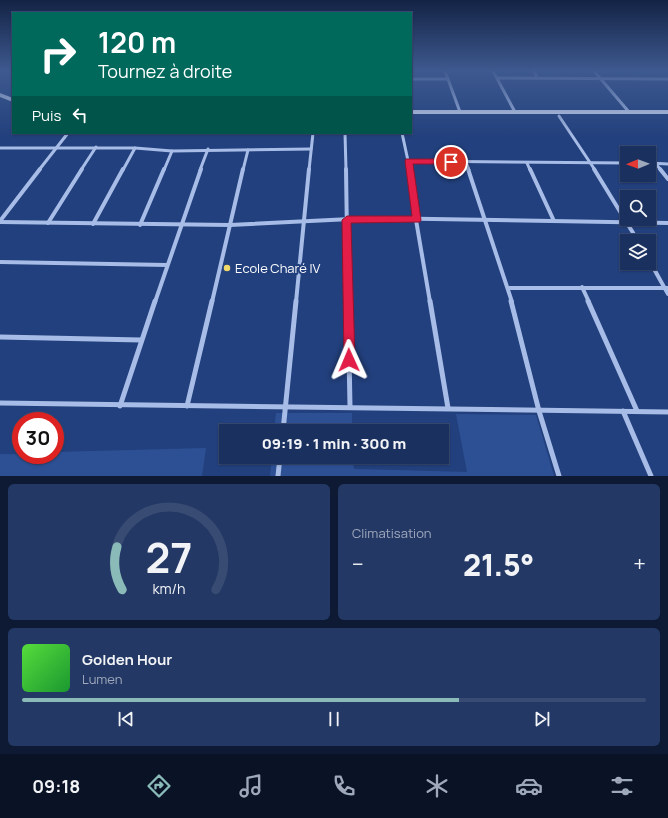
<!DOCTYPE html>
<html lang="fr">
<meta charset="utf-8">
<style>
:root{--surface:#1a305e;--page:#233864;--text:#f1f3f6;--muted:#9fa9bc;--line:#384b73;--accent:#8bbbb9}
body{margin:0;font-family:Manrope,sans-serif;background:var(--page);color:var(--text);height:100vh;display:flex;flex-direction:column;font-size:15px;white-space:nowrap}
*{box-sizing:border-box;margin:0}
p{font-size:13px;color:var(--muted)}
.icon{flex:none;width:22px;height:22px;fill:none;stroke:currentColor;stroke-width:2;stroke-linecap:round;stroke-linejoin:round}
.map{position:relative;height:476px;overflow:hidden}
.side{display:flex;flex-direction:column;gap:8px;padding:8px;background:#0e1a34;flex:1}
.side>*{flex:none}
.guide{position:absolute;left:12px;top:12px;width:400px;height:122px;border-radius:0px;box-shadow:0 1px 3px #0004,0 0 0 1px var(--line);background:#00695c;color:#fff;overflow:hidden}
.needle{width:26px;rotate:269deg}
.tools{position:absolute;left:620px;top:146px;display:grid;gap:8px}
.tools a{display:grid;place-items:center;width:36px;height:36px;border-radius:0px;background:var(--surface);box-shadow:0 1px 3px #0004,0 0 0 1px var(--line);font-size:20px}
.speed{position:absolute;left:12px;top:412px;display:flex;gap:8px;font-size:20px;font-weight:700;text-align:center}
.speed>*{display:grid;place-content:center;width:52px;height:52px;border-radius:50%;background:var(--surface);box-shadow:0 1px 3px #0004,0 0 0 1px var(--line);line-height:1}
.speed .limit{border:6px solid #d22;background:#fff;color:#111}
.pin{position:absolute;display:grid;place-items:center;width:34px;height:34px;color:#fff;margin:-17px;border:2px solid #fff;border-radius:50%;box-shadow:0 1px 4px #0007}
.me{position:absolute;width:44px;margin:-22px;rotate:359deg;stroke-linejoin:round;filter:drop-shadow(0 0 3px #0008)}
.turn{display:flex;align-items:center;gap:14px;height:84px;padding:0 20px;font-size:18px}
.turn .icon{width:52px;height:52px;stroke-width:2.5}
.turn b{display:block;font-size:28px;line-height:34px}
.then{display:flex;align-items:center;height:38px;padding:0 20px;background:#0003;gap:8px;font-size:15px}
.big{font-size:30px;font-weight:800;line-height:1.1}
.side .widget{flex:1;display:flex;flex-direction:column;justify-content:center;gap:6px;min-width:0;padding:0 14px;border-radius:6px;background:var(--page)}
.side .dial{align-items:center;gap:0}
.dial svg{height:104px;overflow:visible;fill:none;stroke:var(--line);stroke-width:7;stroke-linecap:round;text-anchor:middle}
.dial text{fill:var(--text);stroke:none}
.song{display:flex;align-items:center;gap:12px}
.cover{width:48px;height:48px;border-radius:6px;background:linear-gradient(135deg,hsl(110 70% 55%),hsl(130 70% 35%))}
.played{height:4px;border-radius:2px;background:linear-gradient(90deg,var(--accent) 70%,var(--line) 70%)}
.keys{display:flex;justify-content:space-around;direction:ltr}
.heat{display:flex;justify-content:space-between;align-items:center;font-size:22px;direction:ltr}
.side .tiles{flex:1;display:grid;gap:8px;grid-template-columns:1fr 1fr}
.widget:last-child{grid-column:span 2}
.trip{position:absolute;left:219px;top:424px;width:230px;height:40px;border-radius:0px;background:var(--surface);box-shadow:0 1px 3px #0004,0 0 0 1px var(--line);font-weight:800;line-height:40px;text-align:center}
.dock{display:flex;height:64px;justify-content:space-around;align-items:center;background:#0a1326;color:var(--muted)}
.dock .icon{width:28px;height:28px}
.dock .on{color:var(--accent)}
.dock b{font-size:18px;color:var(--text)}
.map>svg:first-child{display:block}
</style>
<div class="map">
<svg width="668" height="476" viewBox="0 0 668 476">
<rect width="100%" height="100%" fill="#22407d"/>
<g fill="#2d5095">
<path d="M276,413H352V431H274Z"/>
<path d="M456,414L536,415L554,476H270L272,457H353L354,469L467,472Z"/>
<path d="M206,448L202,476H0V454L55,455V452Z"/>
</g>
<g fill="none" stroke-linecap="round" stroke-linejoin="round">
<g stroke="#a7bce6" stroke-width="3">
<path d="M445,71L460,112"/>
<path d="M493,71L515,112"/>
<path d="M534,71L537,78"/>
<path d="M594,71L629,112"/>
<path d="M497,78L668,79"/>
<path d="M411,79H448"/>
<path d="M559,116L595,170"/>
<path d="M345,133L346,170"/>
<path d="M402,133L410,170"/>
<path d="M0,148H135L172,151L311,149"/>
<path d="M409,161L627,163"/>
<path d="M466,162L469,170"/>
<path d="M527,163L530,170"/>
<path d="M649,163L668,164"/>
<path d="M655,163L661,170"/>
<path d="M39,170L68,133"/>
<path d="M81,170L96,147"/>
<path d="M123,170L135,148"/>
<path d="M164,170L172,151"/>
<path d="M200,170L208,149"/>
<path d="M243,170L248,150"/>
<path d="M309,170L313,133"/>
</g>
<g stroke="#a7bce6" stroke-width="4">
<path d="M346,169L348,302"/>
<path d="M410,169L416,220L430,302"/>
<path d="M468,169L512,302"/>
<path d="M530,169L554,221"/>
<path d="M594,169L638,241"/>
<path d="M660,169L668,179"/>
<path d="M0,221L40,169"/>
<path d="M0,222L230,225L371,218L668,223"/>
<path d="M48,223L82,169"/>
<path d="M93,224L123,169"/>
<path d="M140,225L164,169"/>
<path d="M649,260L668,294"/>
<path d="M0,262L167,265"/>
<path d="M582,287L589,302"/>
<path d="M508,288H668"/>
<path d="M155,302L201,169"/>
<path d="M212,302L243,169"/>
<path d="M296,302L309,169"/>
</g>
<g stroke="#a7bce6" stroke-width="5">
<path d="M348,301L350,407"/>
<path d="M430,301L448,408"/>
<path d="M511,301L539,411L559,476"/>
<path d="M588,301L637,411"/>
<path d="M0,337L141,340"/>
<path d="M0,403L668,412"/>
<path d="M120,406L155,301"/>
<path d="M187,406L212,301"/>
<path d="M623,411L651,476"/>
<path d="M283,431L296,301"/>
<path d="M278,476L280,457"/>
</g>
<g fill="#d0dcf5" fill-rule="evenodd">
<path d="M0,93L13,98V102L0,97Z"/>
<rect x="411" y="110" width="257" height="4"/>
</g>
</g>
<linearGradient id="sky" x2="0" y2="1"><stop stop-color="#132345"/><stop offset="0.51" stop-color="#3e598f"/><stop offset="1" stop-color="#3e598f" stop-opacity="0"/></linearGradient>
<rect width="668" height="138" fill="url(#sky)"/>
<path fill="#e11d48" stroke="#92132f" d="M406,159H451L455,162L451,164H413L421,220L420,222L351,223L355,360L353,365L349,366L345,365L344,360L342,220L347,216H412L405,161Z"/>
<circle fill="#f1d969" stroke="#22407d" stroke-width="1.5" cx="227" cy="268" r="4"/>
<g text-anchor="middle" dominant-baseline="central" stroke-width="4" stroke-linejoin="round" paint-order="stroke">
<g font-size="13" fill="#fff" stroke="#22407d" text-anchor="start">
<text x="235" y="268">Ecole Charé IV</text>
</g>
</g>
</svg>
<div class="tools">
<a><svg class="needle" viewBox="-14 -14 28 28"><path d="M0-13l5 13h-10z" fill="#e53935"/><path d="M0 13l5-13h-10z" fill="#9fa9bc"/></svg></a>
<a><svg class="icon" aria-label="search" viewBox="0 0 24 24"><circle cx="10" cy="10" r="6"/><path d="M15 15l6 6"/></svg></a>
<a><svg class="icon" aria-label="layers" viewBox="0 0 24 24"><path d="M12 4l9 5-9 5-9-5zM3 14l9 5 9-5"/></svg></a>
</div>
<div class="speed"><div class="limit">30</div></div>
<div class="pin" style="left:451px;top:162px;background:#d93025"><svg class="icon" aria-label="arrive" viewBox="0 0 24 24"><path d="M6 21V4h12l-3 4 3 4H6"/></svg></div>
<svg class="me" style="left:349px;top:360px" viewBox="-20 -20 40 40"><path d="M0-17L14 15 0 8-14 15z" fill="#e11d48" stroke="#fff" stroke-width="4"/></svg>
<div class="trip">09:19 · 1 min · 300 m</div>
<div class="guide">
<div class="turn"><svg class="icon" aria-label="right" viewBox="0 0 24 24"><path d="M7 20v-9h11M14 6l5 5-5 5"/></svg><div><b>120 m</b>Tournez à droite</div></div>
<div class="then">Puis<svg class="icon" aria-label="left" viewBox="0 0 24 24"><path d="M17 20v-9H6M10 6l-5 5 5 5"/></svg></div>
</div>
</div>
<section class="side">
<div class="tiles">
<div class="widget dial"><svg viewBox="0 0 100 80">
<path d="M14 69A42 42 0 1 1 86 69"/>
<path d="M14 69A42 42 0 0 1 10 36" stroke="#8bbbb9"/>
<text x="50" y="56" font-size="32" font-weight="700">27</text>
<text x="50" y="72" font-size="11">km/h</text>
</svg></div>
<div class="widget"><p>Climatisation</p>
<div class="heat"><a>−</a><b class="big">21.5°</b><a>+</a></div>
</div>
<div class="widget">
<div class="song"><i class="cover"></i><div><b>Golden Hour</b><p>Lumen</p></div></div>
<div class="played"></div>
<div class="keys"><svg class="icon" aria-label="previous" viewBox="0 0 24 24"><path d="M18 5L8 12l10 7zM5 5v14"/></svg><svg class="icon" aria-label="pause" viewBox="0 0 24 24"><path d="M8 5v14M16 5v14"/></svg><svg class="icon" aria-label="next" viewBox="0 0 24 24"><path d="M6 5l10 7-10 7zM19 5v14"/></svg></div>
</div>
</div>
</section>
<nav class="dock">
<b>09:18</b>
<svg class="icon on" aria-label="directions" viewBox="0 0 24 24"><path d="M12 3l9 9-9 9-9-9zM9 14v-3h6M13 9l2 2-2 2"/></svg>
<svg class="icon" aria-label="music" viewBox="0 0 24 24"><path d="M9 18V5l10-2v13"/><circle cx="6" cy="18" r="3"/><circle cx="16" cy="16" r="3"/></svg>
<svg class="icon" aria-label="phone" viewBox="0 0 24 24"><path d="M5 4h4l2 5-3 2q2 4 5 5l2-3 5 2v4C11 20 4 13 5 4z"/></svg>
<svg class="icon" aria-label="climate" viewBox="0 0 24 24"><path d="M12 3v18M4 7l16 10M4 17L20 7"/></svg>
<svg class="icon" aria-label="car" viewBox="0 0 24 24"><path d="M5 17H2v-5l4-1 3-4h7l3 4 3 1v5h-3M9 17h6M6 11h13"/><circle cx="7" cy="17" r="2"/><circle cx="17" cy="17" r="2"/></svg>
<svg class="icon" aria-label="filters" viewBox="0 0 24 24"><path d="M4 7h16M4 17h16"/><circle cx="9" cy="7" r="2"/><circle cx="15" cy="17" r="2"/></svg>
</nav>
